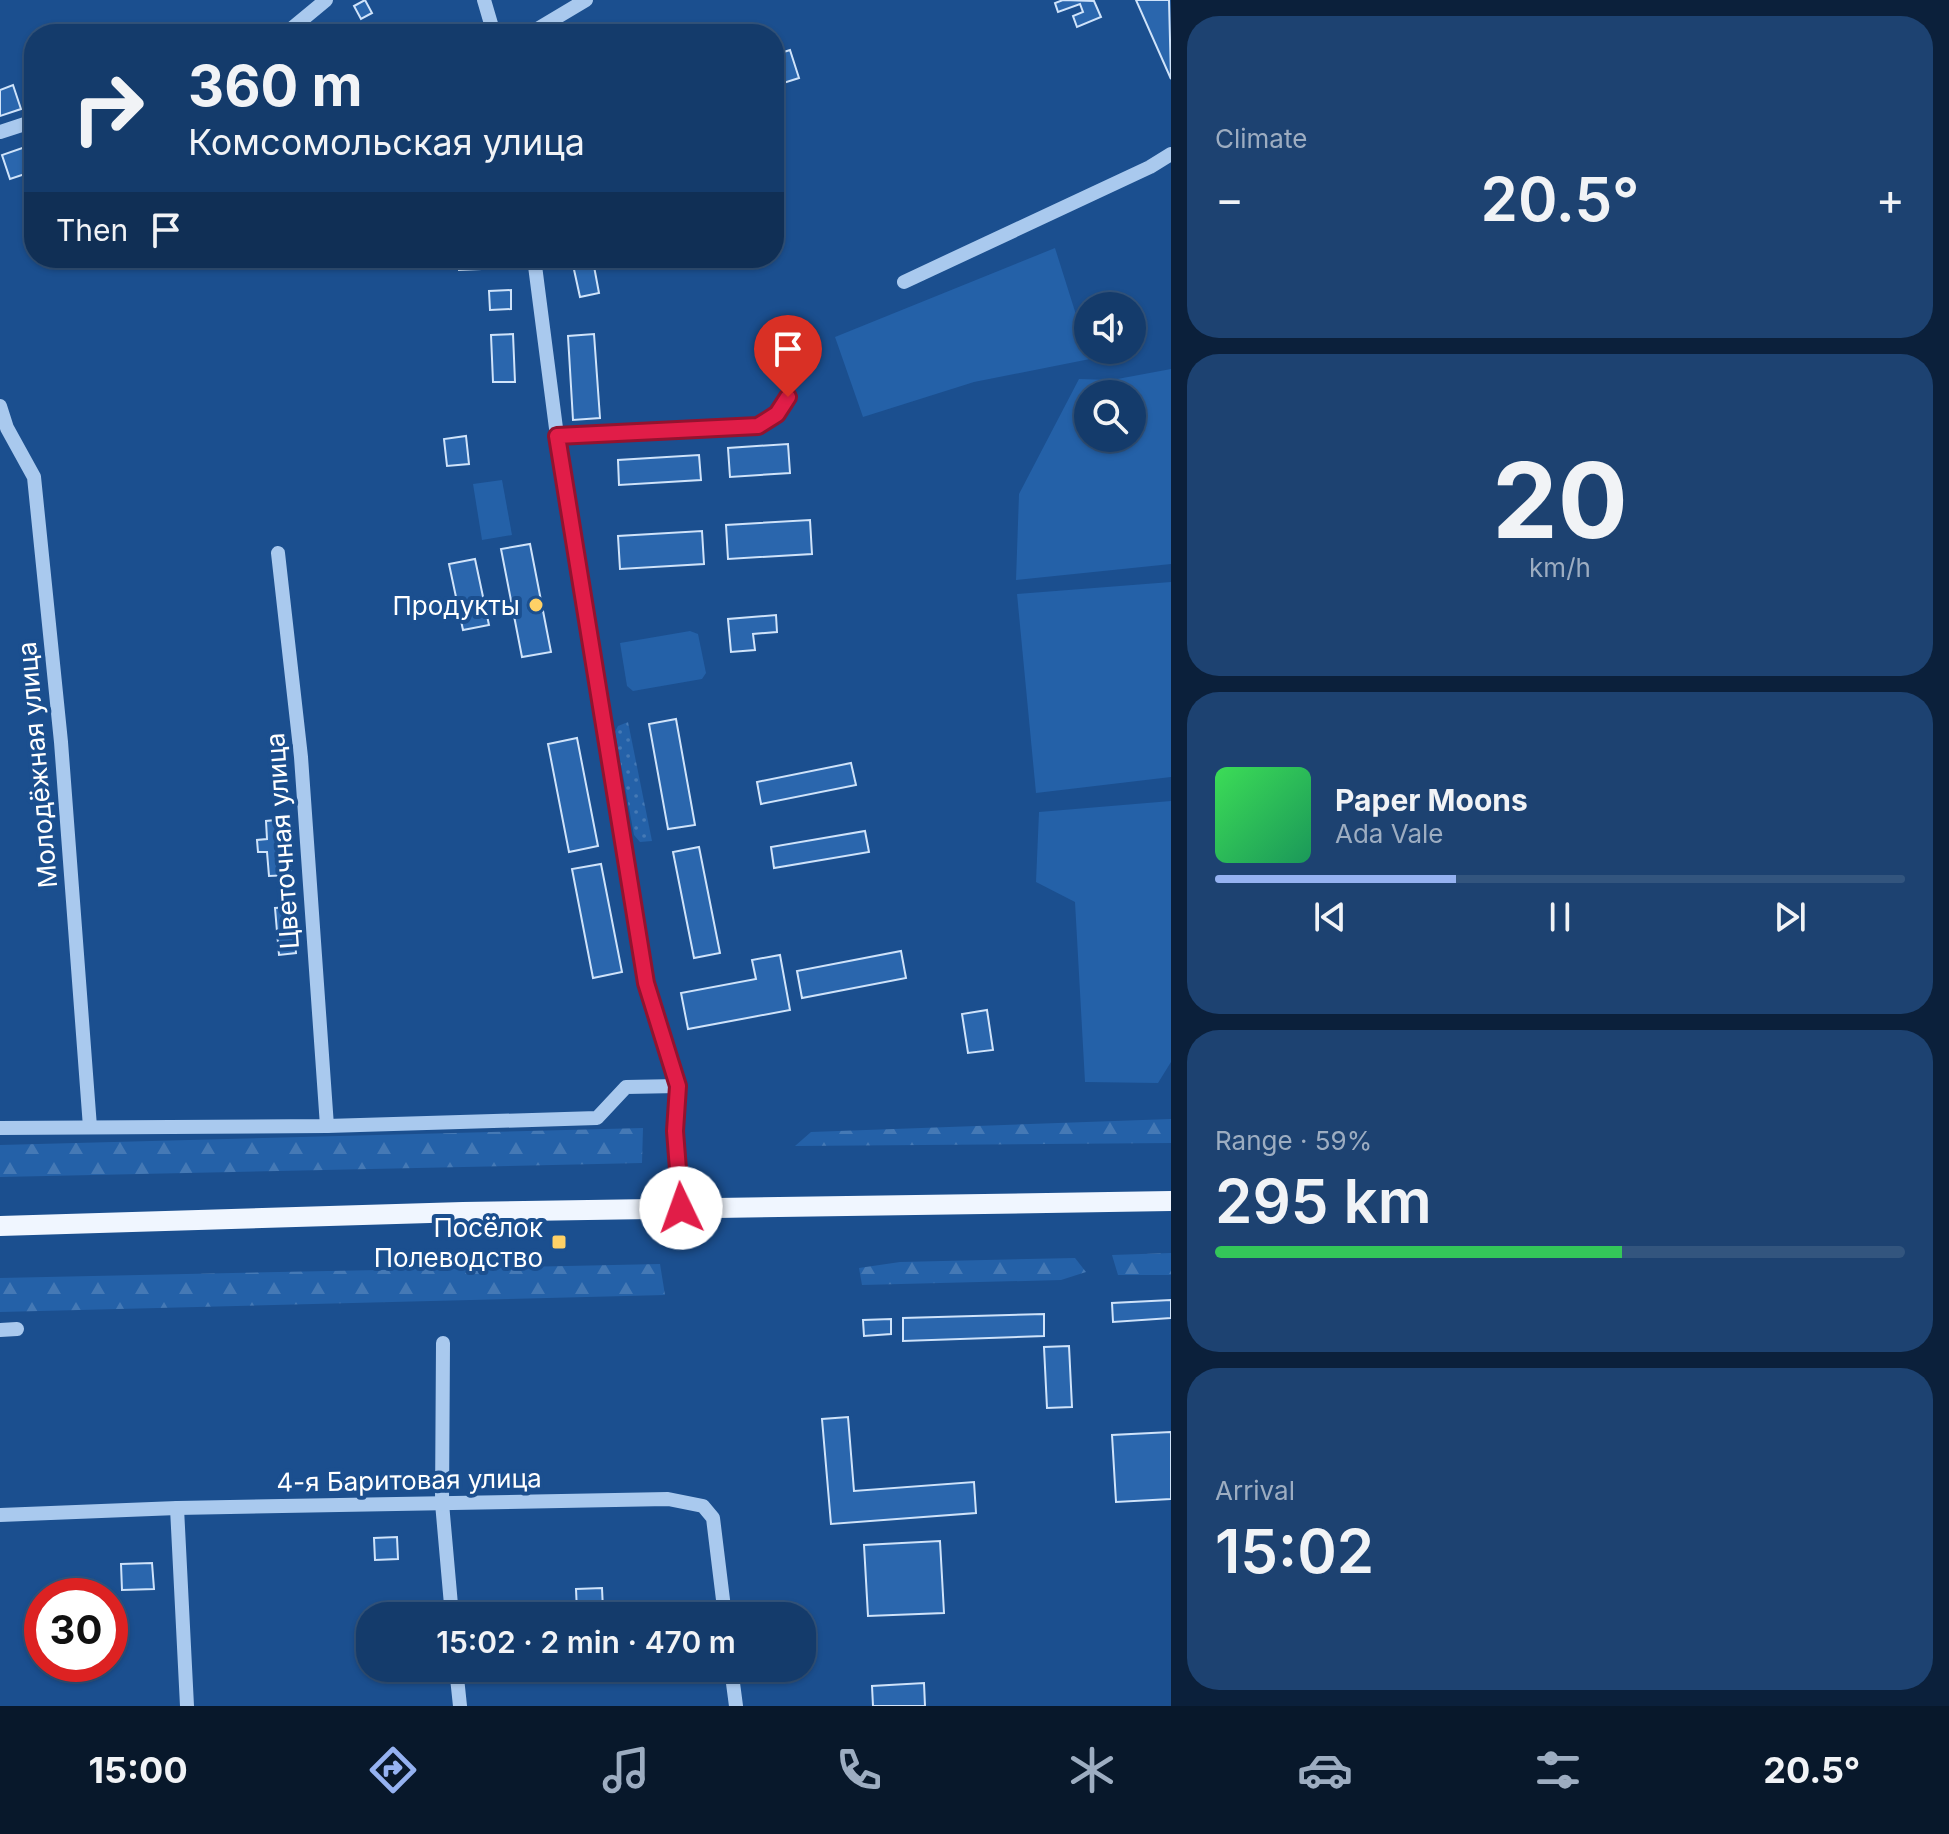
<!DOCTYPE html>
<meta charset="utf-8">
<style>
:root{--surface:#143b6b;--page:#1d4271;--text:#f1f3f6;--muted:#9dadc1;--line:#33557e;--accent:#95b2f1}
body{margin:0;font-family:Inter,sans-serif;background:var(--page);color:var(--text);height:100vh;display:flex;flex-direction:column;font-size:30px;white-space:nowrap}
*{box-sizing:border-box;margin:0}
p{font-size:26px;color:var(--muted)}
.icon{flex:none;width:44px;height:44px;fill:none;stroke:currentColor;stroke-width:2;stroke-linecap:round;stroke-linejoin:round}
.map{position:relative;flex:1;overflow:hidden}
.details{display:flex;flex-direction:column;gap:16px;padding:16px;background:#0b203b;width:778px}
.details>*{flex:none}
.guide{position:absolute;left:24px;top:24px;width:760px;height:244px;border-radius:32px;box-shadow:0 2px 6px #0004,0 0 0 2px var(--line);background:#143b6b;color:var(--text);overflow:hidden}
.fabs{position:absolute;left:1074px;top:292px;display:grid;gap:16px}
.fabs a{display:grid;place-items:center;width:72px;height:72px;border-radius:50%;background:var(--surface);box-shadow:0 2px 6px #0004,0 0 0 2px var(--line);font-size:40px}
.speed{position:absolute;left:24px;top:1578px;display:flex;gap:16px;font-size:40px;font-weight:700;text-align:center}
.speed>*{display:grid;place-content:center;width:104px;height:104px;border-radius:50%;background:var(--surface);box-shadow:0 2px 6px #0004,0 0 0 2px var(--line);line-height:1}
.speed .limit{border:12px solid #d22;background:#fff;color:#111}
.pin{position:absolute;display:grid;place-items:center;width:68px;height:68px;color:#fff;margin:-82px -34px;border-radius:50% 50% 50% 0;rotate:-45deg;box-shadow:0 0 8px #0007}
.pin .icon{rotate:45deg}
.me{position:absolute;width:88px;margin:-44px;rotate:357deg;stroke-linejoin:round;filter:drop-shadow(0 0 6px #0008)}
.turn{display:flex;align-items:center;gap:28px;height:168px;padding:0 32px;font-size:36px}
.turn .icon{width:104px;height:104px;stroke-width:2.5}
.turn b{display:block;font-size:56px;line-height:68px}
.then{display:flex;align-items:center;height:76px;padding:0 32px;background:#0003;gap:16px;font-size:30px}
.big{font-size:60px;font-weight:600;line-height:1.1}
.details .widget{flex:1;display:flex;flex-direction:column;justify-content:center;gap:12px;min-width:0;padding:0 28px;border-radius:32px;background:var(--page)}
.details .dial{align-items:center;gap:0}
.dial b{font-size:104px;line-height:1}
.song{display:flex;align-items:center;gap:24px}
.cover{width:96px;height:96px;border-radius:12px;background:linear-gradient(135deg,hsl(130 70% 55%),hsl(150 70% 35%))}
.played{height:8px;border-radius:4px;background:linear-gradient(90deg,var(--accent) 35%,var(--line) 35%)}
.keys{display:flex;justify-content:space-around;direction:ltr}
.heat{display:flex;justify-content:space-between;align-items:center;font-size:44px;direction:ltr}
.charge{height:12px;border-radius:6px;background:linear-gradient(90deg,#34c759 59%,var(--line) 0)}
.trip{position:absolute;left:356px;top:1602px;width:460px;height:80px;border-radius:32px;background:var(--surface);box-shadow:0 2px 6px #0004,0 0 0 2px var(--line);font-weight:600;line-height:80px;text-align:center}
.menu{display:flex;height:128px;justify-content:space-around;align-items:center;background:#08182b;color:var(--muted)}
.menu .icon{width:56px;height:56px}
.menu .current{color:var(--accent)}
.menu b{font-size:36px;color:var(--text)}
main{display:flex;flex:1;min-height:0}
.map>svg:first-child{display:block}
</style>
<main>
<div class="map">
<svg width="1171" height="1706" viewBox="0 0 1171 1706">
<defs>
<pattern id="grass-dots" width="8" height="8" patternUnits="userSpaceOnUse" patternTransform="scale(2)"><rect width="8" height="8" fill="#2461a8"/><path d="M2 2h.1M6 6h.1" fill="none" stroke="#4579b5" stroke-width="1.8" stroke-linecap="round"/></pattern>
<pattern id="forest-firs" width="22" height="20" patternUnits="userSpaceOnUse" patternTransform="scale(2)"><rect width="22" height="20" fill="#2461a8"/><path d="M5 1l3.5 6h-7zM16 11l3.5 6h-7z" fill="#4579b5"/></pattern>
</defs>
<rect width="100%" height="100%" fill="#1b4f8f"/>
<path fill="url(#grass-dots)" d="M628,722L652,841L640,842L634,835L615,732L618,726Z"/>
<g fill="url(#forest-firs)">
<path d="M1171,1119V1143L795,1146L811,1132Z"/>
<path d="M643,1128L642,1163L0,1177V1145Z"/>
<path d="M1171,1253V1275H1118L1112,1255Z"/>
<path d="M1075,1258L1086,1272L1061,1280L862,1285L859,1268L900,1262Z"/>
<path d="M660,1264L665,1295L0,1312V1278Z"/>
</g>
<g fill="#2461a8" fill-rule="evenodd">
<path d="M1055,248L1090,359L974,382L863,417L835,337Z"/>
<path d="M1171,369V564L1016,580L1019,494L1079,379L1112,380ZM1088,394H1132V438H1088Z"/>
<path d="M502,480L512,535L482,540L473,484Z"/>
<path d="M1171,582V777L1036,793L1017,594Z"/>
<path d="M690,631L698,634L706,673L702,679L633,691L627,686L620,643Z"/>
<path d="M1171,801V1062L1158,1083L1085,1082L1075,902L1036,882L1039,812Z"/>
</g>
<g fill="#2a66ad" stroke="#cfe3fa" stroke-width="2">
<path d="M365,0L372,13L361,19L354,6Z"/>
<path d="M1063,0L1094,1L1101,17L1077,27L1073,16L1083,12L1080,4L1058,12L1055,3Z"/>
<path d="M1136,0H1169L1171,79Z"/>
<path d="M790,50L799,78L774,86V55Z"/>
<path d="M13,85L21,109L0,116V90Z"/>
<path d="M34,144V171L10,179L2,155Z"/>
<path d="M458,258H505V268L459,270Z"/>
<path d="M593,261L599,293L580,297L573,265Z"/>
<path d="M511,290V309L490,310L489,291Z"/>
<path d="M513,334L515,382H493L491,335Z"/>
<path d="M594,334L600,418L573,420L568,336Z"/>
<path d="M466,436L469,464L447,466L444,439Z"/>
<path d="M788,444L790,473L730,477L728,448Z"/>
<path d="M699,455L701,480L619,485L618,460Z"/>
<path d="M810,520L812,554L728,559L726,525Z"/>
<path d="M702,531L704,564L620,569L618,536Z"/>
<path d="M530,544L551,652L522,657L501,549Z"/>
<path d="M475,559L489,625L463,630L449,564Z"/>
<path d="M776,615L777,632L753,634L755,650L731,652L728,619Z"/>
<path d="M676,719L695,825L668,829L649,724Z"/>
<path d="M577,738L598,846L569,852L548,744Z"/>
<path d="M851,763L856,785L761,804L757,782Z"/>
<path d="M286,819L291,875L269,876L267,852H258L257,840L267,839L266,821Z"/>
<path d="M865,831L869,852L774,868L771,847Z"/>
<path d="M699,847L720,953L694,958L673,852Z"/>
<path d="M601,864L622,972L593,978L572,869Z"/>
<path d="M292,907L296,953L279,955L275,908Z"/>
<path d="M901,951L906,978L802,998L797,971Z"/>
<path d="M780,955L790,1010L688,1029L681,993L756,979L752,960Z"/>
<path d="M987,1010L993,1050L968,1053L962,1014Z"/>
<path d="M1171,1300V1318L1113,1322L1112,1303Z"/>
<path d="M1044,1314V1336L903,1341V1318Z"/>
<path d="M891,1319V1334L864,1336L863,1320Z"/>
<path d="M1069,1346L1072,1407L1047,1408L1044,1347Z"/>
<path d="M848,1417L854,1491L974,1482L976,1513L831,1524L822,1419Z"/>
<path d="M1171,1432V1499L1116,1502L1112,1435Z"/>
<path d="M397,1537L398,1559L375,1560L374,1538Z"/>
<path d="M940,1541L944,1613L868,1616L864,1545Z"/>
<path d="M152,1563L154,1589L122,1590L121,1564Z"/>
<path d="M602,1588L603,1610L577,1611L576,1589Z"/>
<path d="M924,1683L925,1706H873L872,1686Z"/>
</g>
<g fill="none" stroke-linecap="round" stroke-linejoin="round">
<g stroke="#a9c9ee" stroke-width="14">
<path d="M484,0L494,34"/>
<path d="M285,34L326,0"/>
<path d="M529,34L586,0"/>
<path d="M0,132L34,121"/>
<path d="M534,258L557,436L646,983L678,1086L675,1131L681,1208"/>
<path d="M904,282L1150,167L1171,154"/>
<path d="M0,406L7,428L34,477L61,742L90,1127"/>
<path d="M557,436L758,426L777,414L788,397"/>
<path d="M278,553L301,757L327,1126"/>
<path d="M0,1128L327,1126L597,1118L626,1087L678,1086"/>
<path d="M0,1330L17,1329"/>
<path d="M443,1343L442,1503L452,1616"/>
<path d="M177,1508L187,1706"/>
<path d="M0,1515L177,1508L668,1499L703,1506L713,1518L725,1616"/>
<path d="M456,1668L460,1706"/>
<path d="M731,1668L736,1706"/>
</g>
<path stroke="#f0f6ff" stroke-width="20" d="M0,1226L463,1212L1171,1201"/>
</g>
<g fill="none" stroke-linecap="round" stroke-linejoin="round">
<defs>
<path id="route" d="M681,1208L675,1131L678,1086L646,983L557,436L758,426L777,414L788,397"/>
</defs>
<use href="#route" stroke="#92132f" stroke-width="20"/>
<use href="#route" stroke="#e11d48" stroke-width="14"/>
</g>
<g fill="#ffd166" stroke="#1b4f8f" stroke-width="3">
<circle cx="536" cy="605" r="8"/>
<rect x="551" y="1234" width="16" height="16" rx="4"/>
</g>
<g text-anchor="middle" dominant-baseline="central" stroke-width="8" stroke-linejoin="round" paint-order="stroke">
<g font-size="26" fill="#fff" stroke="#1b4f8f" text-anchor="end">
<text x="520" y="605">Продукты</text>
<text x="543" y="1227">Посёлок<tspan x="543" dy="30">Полеводство</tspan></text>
</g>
<g font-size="26" fill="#fff" stroke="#1b4f8f">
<text transform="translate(37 765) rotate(-95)">Молодёжная улица</text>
<text transform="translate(282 841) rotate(-94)">Цветочная улица</text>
<text transform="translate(409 1480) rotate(-1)">4-я Баритовая улица</text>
</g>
</g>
</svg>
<div class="fabs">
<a><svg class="icon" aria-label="sound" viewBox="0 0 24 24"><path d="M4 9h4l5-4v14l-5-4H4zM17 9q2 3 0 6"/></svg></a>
<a><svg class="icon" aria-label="search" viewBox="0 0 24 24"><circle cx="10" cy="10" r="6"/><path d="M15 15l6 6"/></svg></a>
</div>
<div class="speed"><div class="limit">30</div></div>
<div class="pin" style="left:788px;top:397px;background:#d93025"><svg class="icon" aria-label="arrive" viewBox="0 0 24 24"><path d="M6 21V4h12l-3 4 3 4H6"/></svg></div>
<svg class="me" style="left:681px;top:1208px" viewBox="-20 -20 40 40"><circle r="19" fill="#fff"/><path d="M0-13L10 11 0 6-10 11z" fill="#e11d48"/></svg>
<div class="trip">15:02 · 2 min · 470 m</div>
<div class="guide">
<div class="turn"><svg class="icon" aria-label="right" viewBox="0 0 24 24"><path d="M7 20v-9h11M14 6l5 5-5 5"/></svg><div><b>360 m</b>Комсомольская улица</div></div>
<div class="then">Then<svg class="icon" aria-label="arrive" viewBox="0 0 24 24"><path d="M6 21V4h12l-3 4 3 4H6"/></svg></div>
</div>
</div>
<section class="details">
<div class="widget"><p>Climate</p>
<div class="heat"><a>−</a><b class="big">20.5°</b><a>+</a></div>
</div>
<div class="widget dial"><b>20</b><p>km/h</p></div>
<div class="widget">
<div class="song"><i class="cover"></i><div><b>Paper Moons</b><p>Ada Vale</p></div></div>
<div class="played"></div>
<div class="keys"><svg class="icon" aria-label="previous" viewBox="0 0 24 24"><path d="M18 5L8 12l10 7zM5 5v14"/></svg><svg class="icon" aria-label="pause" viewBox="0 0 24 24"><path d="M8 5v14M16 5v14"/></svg><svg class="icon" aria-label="next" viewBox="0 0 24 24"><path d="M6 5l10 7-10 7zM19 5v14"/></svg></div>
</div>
<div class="widget"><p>Range · 59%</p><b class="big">295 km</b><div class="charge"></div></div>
<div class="widget"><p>Arrival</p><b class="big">15:02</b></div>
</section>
</main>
<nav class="menu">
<b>15:00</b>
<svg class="icon current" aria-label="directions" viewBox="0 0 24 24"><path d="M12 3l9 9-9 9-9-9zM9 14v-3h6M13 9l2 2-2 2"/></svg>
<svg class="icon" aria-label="music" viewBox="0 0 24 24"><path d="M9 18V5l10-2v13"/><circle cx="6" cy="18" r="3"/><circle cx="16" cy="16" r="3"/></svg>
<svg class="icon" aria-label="phone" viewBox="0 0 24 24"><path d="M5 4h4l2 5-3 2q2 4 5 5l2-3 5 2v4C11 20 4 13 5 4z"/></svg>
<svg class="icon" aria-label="climate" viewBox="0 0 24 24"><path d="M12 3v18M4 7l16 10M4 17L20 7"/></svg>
<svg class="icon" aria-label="car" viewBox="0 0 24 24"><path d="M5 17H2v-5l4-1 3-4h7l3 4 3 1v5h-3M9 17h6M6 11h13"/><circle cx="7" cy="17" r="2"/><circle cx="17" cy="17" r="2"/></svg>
<svg class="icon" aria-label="filters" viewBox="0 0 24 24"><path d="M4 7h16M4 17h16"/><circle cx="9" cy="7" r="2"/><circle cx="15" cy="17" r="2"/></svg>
<b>20.5°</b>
</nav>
